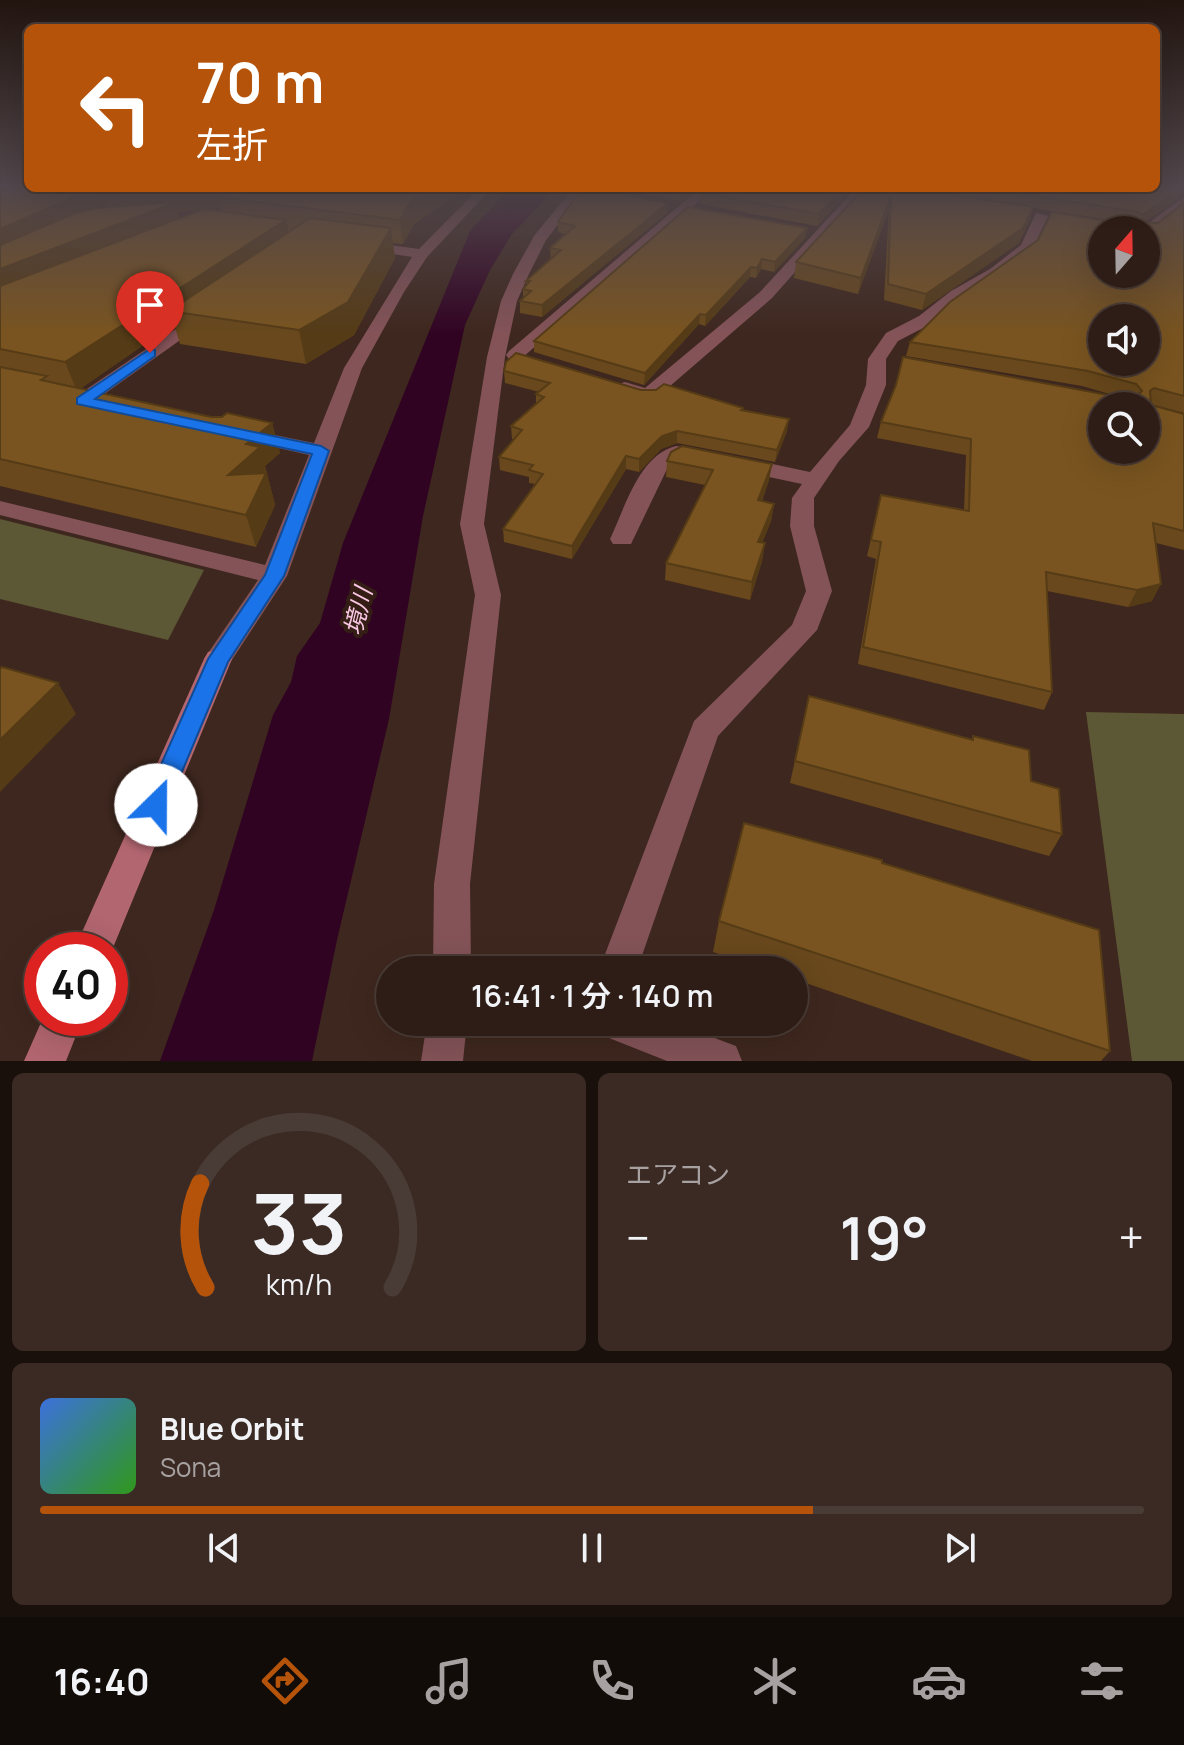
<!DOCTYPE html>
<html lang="ja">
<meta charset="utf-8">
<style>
:root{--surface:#2e1d16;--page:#3a2a23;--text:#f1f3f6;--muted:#a7a2a1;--line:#493b35;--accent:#b45309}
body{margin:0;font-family:Manrope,"Noto Sans JP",sans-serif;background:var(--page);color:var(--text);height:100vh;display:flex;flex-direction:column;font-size:30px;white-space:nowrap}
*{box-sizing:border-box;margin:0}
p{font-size:26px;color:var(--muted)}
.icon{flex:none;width:44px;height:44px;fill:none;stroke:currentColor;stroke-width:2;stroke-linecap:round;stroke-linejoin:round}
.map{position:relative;height:1061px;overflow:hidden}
.sheet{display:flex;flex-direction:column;gap:12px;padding:12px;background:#19100c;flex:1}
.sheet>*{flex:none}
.hud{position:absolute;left:24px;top:24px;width:1136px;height:168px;border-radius:12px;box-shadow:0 8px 32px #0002,0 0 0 2px var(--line);background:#b45309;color:#fff;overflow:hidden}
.needle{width:52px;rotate:20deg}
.buttons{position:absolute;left:1088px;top:216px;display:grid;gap:16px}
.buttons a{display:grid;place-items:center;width:72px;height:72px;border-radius:50%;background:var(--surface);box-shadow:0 8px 32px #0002,0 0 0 2px var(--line);font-size:40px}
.speed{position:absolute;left:24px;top:932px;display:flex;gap:16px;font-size:40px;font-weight:700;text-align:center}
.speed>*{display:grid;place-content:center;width:104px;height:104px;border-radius:50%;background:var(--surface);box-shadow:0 8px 32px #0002,0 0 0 2px var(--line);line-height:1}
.speed .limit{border:12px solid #d22;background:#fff;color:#111}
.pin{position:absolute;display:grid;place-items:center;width:68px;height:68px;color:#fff;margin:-82px -34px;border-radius:50% 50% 50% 0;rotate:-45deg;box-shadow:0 0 8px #0007}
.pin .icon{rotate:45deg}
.me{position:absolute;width:88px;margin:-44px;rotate:23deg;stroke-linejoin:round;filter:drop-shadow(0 0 6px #0008)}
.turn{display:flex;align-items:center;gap:28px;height:168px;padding:0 40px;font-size:36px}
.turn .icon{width:104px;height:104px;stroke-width:2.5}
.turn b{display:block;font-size:56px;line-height:68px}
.big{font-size:60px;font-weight:600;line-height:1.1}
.sheet .widget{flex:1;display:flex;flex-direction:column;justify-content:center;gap:12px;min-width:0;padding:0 28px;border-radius:12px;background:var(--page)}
.sheet .dial{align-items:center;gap:0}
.dial svg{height:208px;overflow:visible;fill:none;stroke:var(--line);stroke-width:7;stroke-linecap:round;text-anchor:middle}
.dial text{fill:var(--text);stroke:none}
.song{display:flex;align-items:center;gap:24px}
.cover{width:96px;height:96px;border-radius:12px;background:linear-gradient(135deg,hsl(220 70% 55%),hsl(110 70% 35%))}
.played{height:8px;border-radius:4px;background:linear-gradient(90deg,var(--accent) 70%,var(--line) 70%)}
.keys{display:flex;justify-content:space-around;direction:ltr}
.heat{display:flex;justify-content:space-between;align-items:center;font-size:44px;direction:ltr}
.sheet .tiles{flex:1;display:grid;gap:12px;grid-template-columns:1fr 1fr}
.widget:last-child{grid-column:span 2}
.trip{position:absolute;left:376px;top:956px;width:432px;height:80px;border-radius:40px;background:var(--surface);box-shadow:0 8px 32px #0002,0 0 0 2px var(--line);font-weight:600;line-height:80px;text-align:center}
.tab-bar{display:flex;height:128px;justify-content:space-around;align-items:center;background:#120c09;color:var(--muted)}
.tab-bar .icon{width:56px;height:56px}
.tab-bar .selected{color:var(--accent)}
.tab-bar b{font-size:36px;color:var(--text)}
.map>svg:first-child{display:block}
</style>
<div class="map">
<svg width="1184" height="1061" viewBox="0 0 1184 1061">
<rect width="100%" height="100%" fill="#3e271e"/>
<g fill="#5c5735">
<path d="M0,519L204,570L168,640L0,599Z"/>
<path d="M1086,712L1184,714V1061H1132Z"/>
</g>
<path fill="#310323" d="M510,188H551L542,203L512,234L490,270L465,325L423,516L389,719L337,940L312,1061H160L214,910L273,715L291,682L297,656L320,623L343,543L470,231Z"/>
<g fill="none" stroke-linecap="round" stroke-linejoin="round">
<g fill="#835358" fill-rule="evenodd">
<path d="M479,188H492L427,257L404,292L362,368L287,576L228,666L218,669L208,666L204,659L258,580L0,515V501L265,565L309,455L238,439L235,435L245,429L314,443L344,368L412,257L361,249L354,245L361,241L419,249Z"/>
<path d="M573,188H586L546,240L529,274L517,301L505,357L484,524L501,595L470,884L471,970H433L434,884L475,595L460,524L487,357L501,301L513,274L534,236Z"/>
<path d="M700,188H714L521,359H509L506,355L509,351Z"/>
<path d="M856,188H887L901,193L895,197L866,192L772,298L655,399L648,401L618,392L615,388L618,384L625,382L645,388L760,292Z"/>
<path d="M1184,197V207L1151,233L1139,230Z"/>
<path d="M1036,213L1048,216L1032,250L1000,275L963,297L931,324L898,341L886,359V385L869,427L839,461L814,498V526L832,591L817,630L718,736L637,970H599L694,721L792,625L806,591L790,526L792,498L802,484L732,469L729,464L740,457L810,472L850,425L866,385L868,359L886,333L919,316L951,291L990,269L1021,245Z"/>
<path d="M201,312L207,313L209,317L207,321L89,405H75L72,401L75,397Z"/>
<path d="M676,446L708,451L711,456L700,462L680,459L668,467L631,544H613L610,539C625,508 639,455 676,446Z"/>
<path d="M427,1022H467L463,1061H421Z"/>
<path d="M598,1022H672L736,1046L742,1061H667L604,1036Z"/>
</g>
<g fill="#b2666f" fill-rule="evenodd">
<path d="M218,649L228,652L232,659L110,955V950H74L204,659L208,652Z"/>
<path d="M43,1018H83L66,1061H24Z"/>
</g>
</g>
<g fill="#68481c" fill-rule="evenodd">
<path d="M0,186L28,188H466L414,224L403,244L393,243L395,258L354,335L306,364L180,344L174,324L80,389L211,417L272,423L280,453L265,466L275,505L256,547L0,486ZM105,202L107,207L96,208ZM220,207L221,211L208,209H211ZM201,210L180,218L178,212Z"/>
<path d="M1184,186L1179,197L1144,223H1158L1184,203V413L1151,404L1184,414V550L1156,543L1152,601L1128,607L1047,591L1052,692L1044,710L858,664L876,559L867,556L881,495L964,510L966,455L877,438L881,422L1113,395L1082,386L906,356L910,342L1107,221H1117L1033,208L1029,221L1019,243L922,310L884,300L889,209L858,294L794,278L796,262L864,188H1156Z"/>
<path d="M611,188H695L681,201Z"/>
<path d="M852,188L817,226L701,204V193Z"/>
<path d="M667,213L542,317L520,313V301L523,298V289L526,286V281L552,259L551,258L550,248L566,234L558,232V222Z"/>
<path d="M807,228L805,238L774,272L761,269L756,278L750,277L705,326L699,324L644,385L534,352V341Z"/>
<path d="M504,371L641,390L742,411L787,431L775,462L677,443L661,449L639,472L626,469L572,559L504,542L503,529L535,484L529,483V477L500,470L499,457L514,439H512L511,426L536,403V394L539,392L505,383Z"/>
<path d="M667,461L772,464L769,480L762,501L774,504L771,521L762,543H765L762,561L750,600L665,580L666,563L705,485L666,477Z"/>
<path d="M809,696L972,739L973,736L1031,781L1062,834L1049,856L790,783Z"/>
<path d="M882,863L1110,1051L1101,1061H1032L794,979V970H767L713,952L719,921Z"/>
</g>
<g fill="#553b16">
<path d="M1184,186L1179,197L1138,227L1142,215Z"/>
<path d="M85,188H288L218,197L220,207L211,209L178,212L182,225L0,300V269L110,217L105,202L73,224L0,258V229Z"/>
<path d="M431,188H466L414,224L403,244L400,220L411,201Z"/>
<path d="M683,188H695L681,201L682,189Z"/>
<path d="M843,188H852L817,226L819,214Z"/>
<path d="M891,195L889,209L858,294L861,278Z"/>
<path d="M668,203L667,213L542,317V305Z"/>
<path d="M1033,207L1029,221L1019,243L922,310L926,294Z"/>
<path d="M286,220L291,244L169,311L174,324L77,391L65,362Z"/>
<path d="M391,228L395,258L354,335L306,364L299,330Z"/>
<path d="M807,228L805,238L774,272L775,262Z"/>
<path d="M762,259L761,269L756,278L757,268Z"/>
<path d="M751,267L750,277L705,326L706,315Z"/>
<path d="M700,314L699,324L644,385L645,373Z"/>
<path d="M789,419L787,431L775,462L777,450Z"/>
<path d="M272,423L280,453L265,466L275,505L256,547L246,515L228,475L246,444Z"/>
<path d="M677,431V443L661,449L639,472V459L662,436Z"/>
<path d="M626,456V469L572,559V546Z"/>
<path d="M772,464L769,480L756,517L758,500Z"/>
<path d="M774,504L771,521L756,559L758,542Z"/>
<path d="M765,543L762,561L750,600L752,582Z"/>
<path d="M1161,584L1152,601L1128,607L1137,590Z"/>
<path d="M58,683L76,714L0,792V740Z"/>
</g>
<g fill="#795420" stroke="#553b16" stroke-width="2" fill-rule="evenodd">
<path d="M0,186H28V188H85L65,201L0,229Z"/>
<path d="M1156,186H1184L1142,215L1139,212L982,188H1156Z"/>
<path d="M111,188H185L102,194Z"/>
<path d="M249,188H431L411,201L400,220L218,197Z"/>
<path d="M582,188H589L668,203L542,305L520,301L531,291L523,289L530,281H526L561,250L550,248L575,226L558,222Z"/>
<path d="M707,188H843L819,214L701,193Z"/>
<path d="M864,188H910L1033,207L1023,228L926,294L888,284L891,195L861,278L796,262Z"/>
<path d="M176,202L0,269V245L78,212L97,208Z"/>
<path d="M1184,203V396L1154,388L1150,391L1151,405L1184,414V531L1153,523L1161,584L1137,590L1046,572L1052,692L863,647L881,542L871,540L881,495L969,511L971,439L881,422L896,385L903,357L1108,395L1139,394L1142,391L1136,384L1088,371L910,342L950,302L1038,240L1052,212L1107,221L1158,223ZM1102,230H1146V274H1102ZM1102,318H1146V362H1102ZM1102,406H1146V450H1102Z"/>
<path d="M688,207L807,228L775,262L762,259L757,268L751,267L706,315L700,314L645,373L534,341Z"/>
<path d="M204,209L286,220L65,362L0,349V286Z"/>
<path d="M310,218L391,228L348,302L299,330L169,311Z"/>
<path d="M516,353L641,390H656L664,384L743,408L741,410L789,419L777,450L677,431L662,436L639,459L626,456L572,546L503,529L543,474L529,470L533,465L499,457L522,430L511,426L544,397L536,394L550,383L504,371L506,362Z"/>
<path d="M0,367L47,376L41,380L211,417H222L227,413L272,423L246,444L260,447L228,475L266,473L246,515L0,459Z"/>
<path d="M682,446L772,464L758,500L774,504L758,542L765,543L752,582L666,563L713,470L667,461L671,452Z"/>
<path d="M2,667L58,683L0,740V669Z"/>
<path d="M809,696L973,740V736L1029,750L1031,781L1059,789L1062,834L795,761Z"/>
<path d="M744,823L882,860V863L1099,930L1110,1051L719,921Z"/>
</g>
<linearGradient id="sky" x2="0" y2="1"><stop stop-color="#221510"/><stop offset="0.56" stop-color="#52474c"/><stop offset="1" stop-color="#52474c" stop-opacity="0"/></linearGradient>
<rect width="1184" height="334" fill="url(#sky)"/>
<path fill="#1a73e8" stroke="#114b97" stroke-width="2" d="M150,349L155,350V356L95,399L321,446L329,451L284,576L228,662L168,805L164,813L156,816L147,813L143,805L208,659L265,575L312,454L77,404V398Z"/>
<g text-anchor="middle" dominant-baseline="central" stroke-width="8" stroke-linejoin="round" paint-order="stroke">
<g font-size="24" font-style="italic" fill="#fac7e4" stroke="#331d15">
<text transform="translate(357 611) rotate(-76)">境川</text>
</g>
</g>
</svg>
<div class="buttons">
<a><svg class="needle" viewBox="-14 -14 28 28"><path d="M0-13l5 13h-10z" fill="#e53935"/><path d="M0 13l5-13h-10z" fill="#a7a2a1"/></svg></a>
<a><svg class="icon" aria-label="sound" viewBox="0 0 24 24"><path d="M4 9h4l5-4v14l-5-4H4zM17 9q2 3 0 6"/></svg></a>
<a><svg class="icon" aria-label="search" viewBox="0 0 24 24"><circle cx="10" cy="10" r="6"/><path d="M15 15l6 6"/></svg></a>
</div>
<div class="speed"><div class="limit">40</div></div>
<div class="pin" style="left:150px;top:353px;background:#d93025"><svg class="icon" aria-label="arrive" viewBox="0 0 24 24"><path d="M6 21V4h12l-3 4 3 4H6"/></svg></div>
<svg class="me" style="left:156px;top:805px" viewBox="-20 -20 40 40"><circle r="19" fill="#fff"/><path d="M0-13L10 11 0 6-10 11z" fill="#1a73e8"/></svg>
<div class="trip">16:41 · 1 分 · 140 m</div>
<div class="hud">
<div class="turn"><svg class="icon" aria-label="left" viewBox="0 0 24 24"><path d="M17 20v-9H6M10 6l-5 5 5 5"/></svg><div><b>70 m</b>左折</div></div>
</div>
</div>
<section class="sheet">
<div class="tiles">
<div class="widget dial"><svg viewBox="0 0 100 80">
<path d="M14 69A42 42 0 1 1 86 69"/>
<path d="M14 69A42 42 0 0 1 12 29" stroke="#b45309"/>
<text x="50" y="56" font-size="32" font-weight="700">33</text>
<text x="50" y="72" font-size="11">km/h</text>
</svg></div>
<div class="widget"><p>エアコン</p>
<div class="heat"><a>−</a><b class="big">19°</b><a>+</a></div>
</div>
<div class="widget">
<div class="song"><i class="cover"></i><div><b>Blue Orbit</b><p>Sona</p></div></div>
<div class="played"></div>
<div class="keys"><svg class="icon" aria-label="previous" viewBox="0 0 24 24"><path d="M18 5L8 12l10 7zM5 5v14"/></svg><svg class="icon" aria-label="pause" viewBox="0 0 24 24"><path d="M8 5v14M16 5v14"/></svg><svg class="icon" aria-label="next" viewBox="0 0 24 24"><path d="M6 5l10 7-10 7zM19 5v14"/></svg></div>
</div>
</div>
</section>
<nav class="tab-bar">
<b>16:40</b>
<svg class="icon selected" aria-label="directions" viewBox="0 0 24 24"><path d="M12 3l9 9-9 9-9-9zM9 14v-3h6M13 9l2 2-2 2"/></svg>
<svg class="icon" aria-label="music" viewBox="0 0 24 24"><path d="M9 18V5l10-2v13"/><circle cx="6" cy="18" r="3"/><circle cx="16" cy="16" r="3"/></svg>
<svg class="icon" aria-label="phone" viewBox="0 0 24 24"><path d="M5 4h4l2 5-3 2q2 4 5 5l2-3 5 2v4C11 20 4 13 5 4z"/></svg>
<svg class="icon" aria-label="climate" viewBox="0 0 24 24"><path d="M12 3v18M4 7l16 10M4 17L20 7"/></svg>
<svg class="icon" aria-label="car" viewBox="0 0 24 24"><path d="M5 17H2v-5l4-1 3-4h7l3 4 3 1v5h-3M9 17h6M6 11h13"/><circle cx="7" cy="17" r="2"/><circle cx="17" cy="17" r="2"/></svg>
<svg class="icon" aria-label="filters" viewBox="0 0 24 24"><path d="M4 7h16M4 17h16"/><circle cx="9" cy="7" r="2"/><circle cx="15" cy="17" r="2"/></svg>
</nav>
